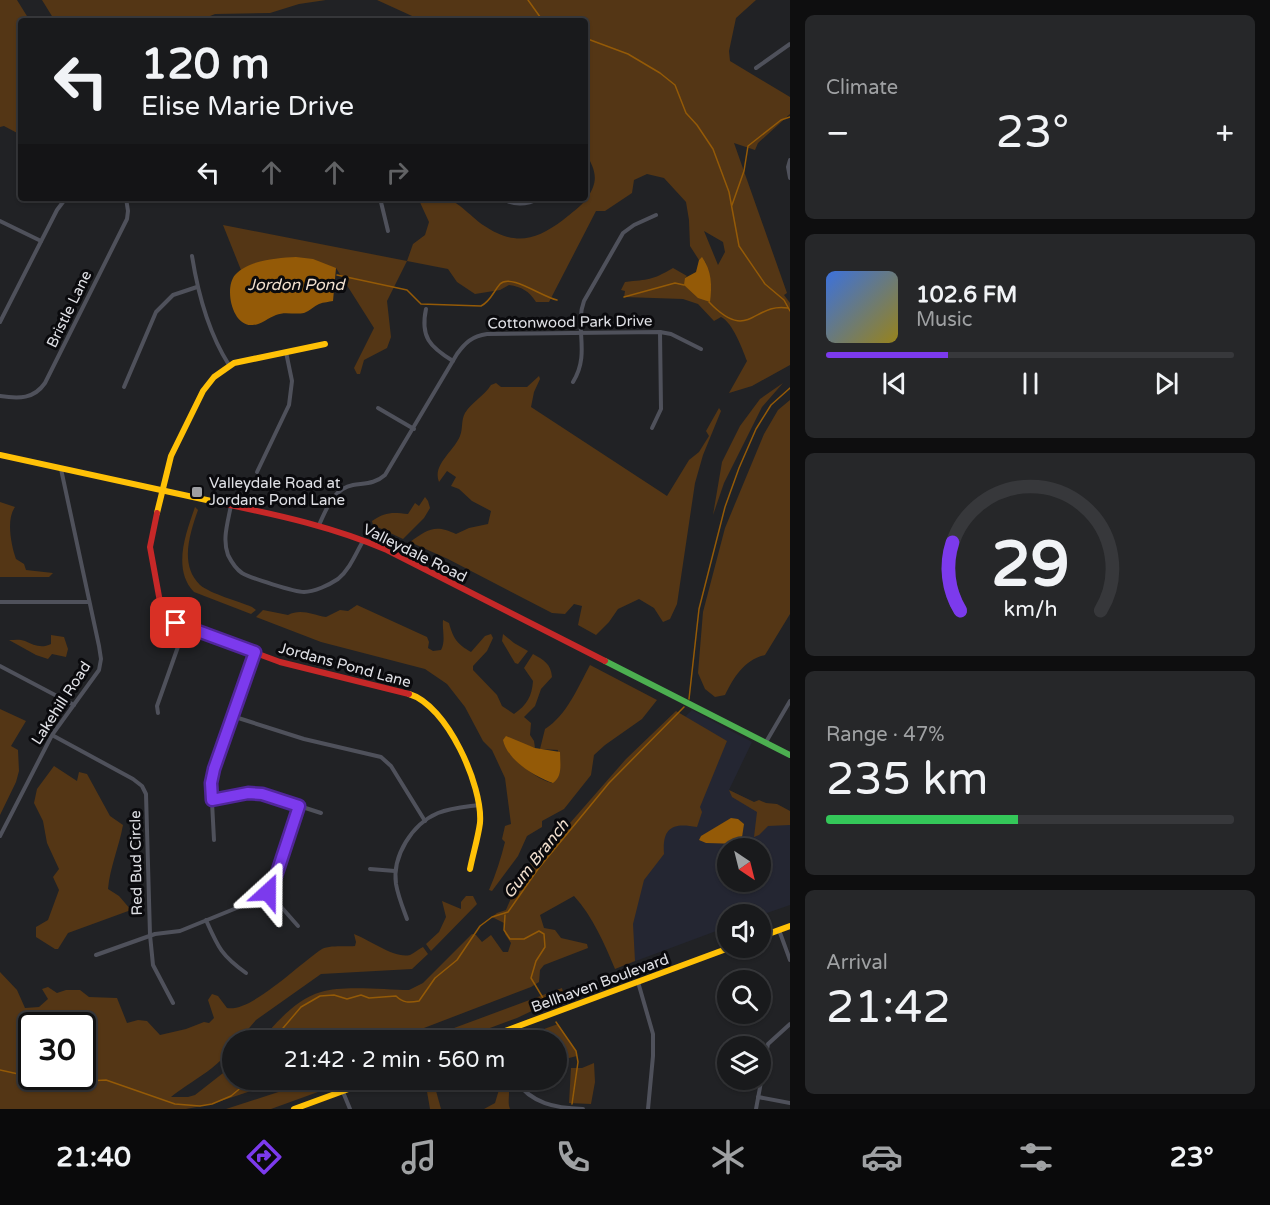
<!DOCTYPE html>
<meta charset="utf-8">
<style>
:root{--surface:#191a1c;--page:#262729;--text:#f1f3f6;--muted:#9fa1a3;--line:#37383b;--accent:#7c3aed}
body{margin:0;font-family:"Varela Round",sans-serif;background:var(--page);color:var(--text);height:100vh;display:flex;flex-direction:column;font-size:22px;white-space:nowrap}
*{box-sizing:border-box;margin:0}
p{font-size:20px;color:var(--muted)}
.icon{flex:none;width:33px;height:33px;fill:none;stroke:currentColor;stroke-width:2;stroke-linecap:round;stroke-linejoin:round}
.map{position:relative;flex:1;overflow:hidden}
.panel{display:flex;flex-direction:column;gap:15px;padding:15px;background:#0e0e0f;width:480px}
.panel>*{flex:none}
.banner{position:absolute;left:18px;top:18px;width:570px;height:183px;border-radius:6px;box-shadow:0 2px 4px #0004,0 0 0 2px var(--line);background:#191a1c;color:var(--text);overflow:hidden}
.needle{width:39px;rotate:145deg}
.controls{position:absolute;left:717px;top:838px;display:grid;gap:12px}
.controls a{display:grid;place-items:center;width:54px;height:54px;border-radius:50%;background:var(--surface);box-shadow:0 2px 4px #0004,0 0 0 2px var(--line);font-size:30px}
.speed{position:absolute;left:18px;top:1012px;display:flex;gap:12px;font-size:30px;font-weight:700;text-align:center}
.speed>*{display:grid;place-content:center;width:78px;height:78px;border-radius:50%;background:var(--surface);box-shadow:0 2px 4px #0004,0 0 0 2px var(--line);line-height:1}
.speed .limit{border:3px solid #111;border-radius:9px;background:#fff;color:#111}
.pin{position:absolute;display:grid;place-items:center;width:51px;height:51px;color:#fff;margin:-26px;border-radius:12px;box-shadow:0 3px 9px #0006}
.me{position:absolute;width:66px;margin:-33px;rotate:24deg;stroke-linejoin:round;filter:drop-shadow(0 0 4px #0008)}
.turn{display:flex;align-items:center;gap:21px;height:126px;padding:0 24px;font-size:27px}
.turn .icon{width:78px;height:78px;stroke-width:2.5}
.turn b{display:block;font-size:42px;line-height:51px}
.lanes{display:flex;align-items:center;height:57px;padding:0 24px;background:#0003;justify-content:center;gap:30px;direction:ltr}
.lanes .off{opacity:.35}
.big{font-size:45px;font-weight:600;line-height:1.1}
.panel .tile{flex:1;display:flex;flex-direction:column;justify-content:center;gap:9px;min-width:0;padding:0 21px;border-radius:9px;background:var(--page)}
.panel .dial{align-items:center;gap:0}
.dial svg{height:156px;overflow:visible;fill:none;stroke:var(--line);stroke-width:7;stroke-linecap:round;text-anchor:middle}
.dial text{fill:var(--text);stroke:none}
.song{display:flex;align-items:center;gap:18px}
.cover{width:72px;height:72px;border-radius:9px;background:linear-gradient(135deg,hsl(220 70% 55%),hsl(50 70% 35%))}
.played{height:6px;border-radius:3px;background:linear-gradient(90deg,var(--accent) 30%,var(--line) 30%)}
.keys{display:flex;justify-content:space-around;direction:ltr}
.heat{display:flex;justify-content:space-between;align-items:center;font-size:33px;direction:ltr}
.charge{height:9px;border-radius:4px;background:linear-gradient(90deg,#34c759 47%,var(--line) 0)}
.trip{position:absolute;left:222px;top:1030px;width:345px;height:60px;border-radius:30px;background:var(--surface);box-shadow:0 2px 4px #0004,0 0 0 2px var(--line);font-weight:600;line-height:60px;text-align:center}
.menu{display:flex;height:96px;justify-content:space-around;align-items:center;background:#0a0a0b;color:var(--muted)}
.menu .icon{width:42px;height:42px}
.menu .selected{color:var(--accent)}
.menu b{font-size:27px;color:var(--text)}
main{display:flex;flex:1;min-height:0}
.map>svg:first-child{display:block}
</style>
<main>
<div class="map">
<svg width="790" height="1109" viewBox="0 0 790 1109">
<rect width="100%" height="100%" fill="#212225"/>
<path fill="#242632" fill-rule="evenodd" d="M692,710L752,742L729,790L790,819V905L761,915H728L727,927L617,968L589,810ZM728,849H760V882H728Z"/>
<g fill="#543615" fill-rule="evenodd">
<path d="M0,0H17L30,21H21V135L4,126L0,127Z"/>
<path d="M42,0H326L299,4L270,13L215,14L198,21H55Z"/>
<path d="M377,0H756L736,18L729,51L730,61L790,97V114L758,143L755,150L734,143L787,293L784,295L790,303V365L752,386L729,393L747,361C742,348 733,323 721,317L714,321L698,304L683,299L624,297L625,291L621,290L625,282C649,279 651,281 673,268L687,276L685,278C689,291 697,298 710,301L706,263L702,258L699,260L690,246L689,220L686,202L664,178L647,174L634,180L632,193L605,211H596L549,302H536C529,291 522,287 509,285L500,290L475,294L457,282L448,269L407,261L387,301L391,337L387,348L364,360L360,374H357L354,368L374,328L336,268L248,266L241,270L223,225L407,261L413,244L425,235L429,222L418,198C427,198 438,196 446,198C456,200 474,219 483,225C514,246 535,241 563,220C571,213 581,207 587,198C600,180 595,169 585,152V21H441L436,18L434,21H423ZM704,231L723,242L725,252L718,265Z"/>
<path d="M539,376L540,379L534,392L531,407L667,496L689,460L699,452L709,436L706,431L719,408L721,411L703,455L695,483L677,604L670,619L663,622L654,608L639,599L618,609L609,622L596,635L578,625L582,606L574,604L565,614L552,613L448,559L410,542C428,529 435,524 456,534L469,528L488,524L491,511L472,501L459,489L451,486L456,477L447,471L439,482C432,465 454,451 460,436C463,429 461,420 465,413C472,402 484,396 491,385L496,383L501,387H527Z"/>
<path d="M783,383L762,407L724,483L713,515L722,462L740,426L760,399Z"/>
<path d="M790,400V614L765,655C744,660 734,677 725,695L715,697L705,689L698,673L703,612L725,528L764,434L778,410Z"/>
<path d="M425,497L428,501L430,508L424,518L403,539L373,525L372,521C385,512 392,512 408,514L415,503L419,506Z"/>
<path d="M0,502L15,507C6,519 11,545 16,559L24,564L26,570L53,573L49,577H0Z"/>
<path d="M195,507L198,510C190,533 179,565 200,585C211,594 238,601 252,607L256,610L251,614L194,592C172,569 186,533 195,507Z"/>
<path d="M357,605L427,637L429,642L428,648L433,651L441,650C446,641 442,630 443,620L449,623C453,638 457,644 471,652L485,636L491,634L493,638L487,651L473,666V670L497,695L502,706L514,714C527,705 532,696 533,681L524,668L533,654C544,660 551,664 552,677L541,689L535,706L524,717L531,723L530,735L534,741L535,748L523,744L509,753C522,766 535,778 552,783L558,750L540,749L545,729C567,715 578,687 590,665L657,700L642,719L605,745L594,755L591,775L564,809L542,821V827L527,836L518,856L492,891L489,890C496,874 501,858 505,842L502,839L505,826L511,824L505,778L492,750L483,741L465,707L447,684L425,669L321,642L256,617L263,610L288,615C301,608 313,615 326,617L340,610L348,611Z"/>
<path d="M503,634L514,643L528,651L518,664L515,663L502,641Z"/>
<path d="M51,635L64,637L68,649L66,657L52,654L48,659L36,655L9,640C14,640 20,639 25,641C34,645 41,649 51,644Z"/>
<path d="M0,709L26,721L11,746L18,750L19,771L16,782L0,815Z"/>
<path d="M676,711L727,741L700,807L702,812L697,827C672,822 662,828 664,854L644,880L633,924L635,961L615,969C604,943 593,917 574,896L540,915L544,928L555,930L561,938L587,944L588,948L544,965L540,970L539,982L531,987L390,1041H260C276,1023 296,999 321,992C343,985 385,990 409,990L423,983L472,934L476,935L482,942L491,935L503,952H508L511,943L505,934L504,923L492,917L497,913L506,910C520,877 539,843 570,823L626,759Z"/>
<path d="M54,766L77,781L79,772L87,774L110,816L123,825C119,847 110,867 108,889L119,896L131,910L68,933L58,949H55L36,937V927L48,920L59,890L53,877L59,869L47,843L43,821L34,803L37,789Z"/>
<path d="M729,790L754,802L759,800L766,803L777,804L790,811V825L768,826L759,835L754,837L757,812L732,797Z"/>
<path d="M466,896H473L477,904L431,951L426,944L439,932L446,917L442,901L461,909V902Z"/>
<path d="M354,934C370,940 395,959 410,955C414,953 419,949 423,947L428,954L412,969L321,974L256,1020L238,1041H232C232,1061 186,1084 171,1097H188L195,1095L232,1066V1080H283L212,1104L186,1109H0V972L17,990L25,1008L39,1007L48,999L42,989L48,987L57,993L66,990H80L89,997L117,998L127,1023L138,1020L147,1021L160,1035L186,1029L204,1022L209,1023L214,1018L208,1000L212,994L218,996L227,1008C251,1013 300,963 322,949C330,945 345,947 355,946L356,942ZM32,1026H82V1077H32Z"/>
<path d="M562,988L563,992L557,999L517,1018L455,1041H419Z"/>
<path d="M558,1024L576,1051L577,1056L557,1061L556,1041H542L537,1035L544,1029Z"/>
<path d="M594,1063L595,1082L591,1104L569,1103L571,1068H582Z"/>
<path d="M315,1080H351L271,1109H226Z"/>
<path d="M425,1080H433L441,1109H430Z"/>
<path d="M505,1080C513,1089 506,1099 510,1109H484L495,1103L501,1083Z"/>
</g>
<g fill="#945a07">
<path d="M296,257L313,259L336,268L333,301C329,302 324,302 319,304C314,306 310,311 304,313C294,315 285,311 276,315C268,318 259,326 251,325C232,325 224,288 235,275C248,260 277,258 296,257Z"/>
<path d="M702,257C712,271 712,286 710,302L698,298L684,285L685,278L696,272L699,260Z"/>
<path d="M506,736L535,748L560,752C560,763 563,776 553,783C535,777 507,760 503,740Z"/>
<path d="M731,818L738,819L744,824L741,844L706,843L699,840L701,836Z"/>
</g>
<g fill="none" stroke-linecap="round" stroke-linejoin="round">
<g stroke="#945a07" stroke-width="1.5">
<path d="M528,0L543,21"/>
<path d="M585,38L628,54L660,73L675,85L686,113L697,125L713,149L729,192L739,246L765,284L784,300L790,311"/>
<path d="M732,205L744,171L748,146L781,120L790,117"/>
<path d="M337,275L407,290L421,304L481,306C491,301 493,292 500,284C510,273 542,297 557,300"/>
<path d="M624,297L675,283L684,285"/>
<path d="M709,302C749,344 753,302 788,308"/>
<path d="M689,699L699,609L725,507L739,468L756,429L771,405L790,388"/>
<path d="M505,915L504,930L510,939H524L539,931L544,934L545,947L536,961L531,978L546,1003"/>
<path d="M556,1022L576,1051L578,1062L572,1104"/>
<path d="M272,1041L301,1007L320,996L334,995L347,999L361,995L369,998L396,996C403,1003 409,1003 419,1001L435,978L457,960L480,926L492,917L508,912L538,869L609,783L684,707"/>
<path d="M0,1070L32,1077"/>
<path d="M33,1077L54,1083L106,1080L175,1104L200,1106L212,1104L231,1096L250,1080"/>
</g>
<g stroke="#4f515b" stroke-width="4">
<path d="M756,68L790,44"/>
<path d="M790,160L788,167L790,178"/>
<path d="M278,198L291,200L303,198"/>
<path d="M380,198L388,231"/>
<path d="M501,198C514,206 527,205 540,198"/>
<path d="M0,221L41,241"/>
<path d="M192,256C198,294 208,332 229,365"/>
<path d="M426,309C420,337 430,347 453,361"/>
<path d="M0,322L57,210L66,198"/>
<path d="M573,382C591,353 574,328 584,301L623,233L634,225L656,215"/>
<path d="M124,387L156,312L173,295L197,287"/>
<path d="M0,396C19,399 34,399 45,383L127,219L128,211L126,198"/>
<path d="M378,408L414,429"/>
<path d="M652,428L661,409L660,332"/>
<path d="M257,472L289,405L292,381L286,352"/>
<path d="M231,505C228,522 222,539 228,555C231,561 236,569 242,573C250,578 295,592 304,592C314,592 329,585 338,579C350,569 356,553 363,541"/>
<path d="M319,525C327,508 333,489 353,485C365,483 375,484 385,475L457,354C465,343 472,336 487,334L660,332L671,334L701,349"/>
<path d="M0,602H89"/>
<path d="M0,666L74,705"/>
<path d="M158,713L157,706L185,627"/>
<path d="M232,716L304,739L381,757L391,766L425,821"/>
<path d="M52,735L133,779L142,786L146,794L150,935L153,965L173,1003"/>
<path d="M766,742L790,701"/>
<path d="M212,800L248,793L262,794L321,813"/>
<path d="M0,836L52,735L99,670L101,659L99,646L61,469"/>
<path d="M214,840L211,783L214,769L254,653"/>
<path d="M370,869L395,871"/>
<path d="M268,892L298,926"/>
<path d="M407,919C403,908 398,896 396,884C392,856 412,824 438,813C451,808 465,807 479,805"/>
<path d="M206,920C218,947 221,955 246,973"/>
<path d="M779,930L790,960"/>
<path d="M96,955L155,934L180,931L261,898L272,886L299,806"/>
<path d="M638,982L653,1034V1056L648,1109"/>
<path d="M515,1080C532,1104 555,1108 583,1109"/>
<path d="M343,1092L350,1109"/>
<path d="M758,1097L790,1103"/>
<path d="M756,1109L768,1044L790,1024"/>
</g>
<path stroke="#4caf50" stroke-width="6" d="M605,661L790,755"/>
<g stroke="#ffc107" stroke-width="6">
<path d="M0,455L225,504"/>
<path d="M157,513L171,456L203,391L214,377L234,363L325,344"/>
<path d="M409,694C447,705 483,786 480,823C478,838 473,854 470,869"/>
<path d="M760,937L790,926"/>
<path d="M478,1041L729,948"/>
<path d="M294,1109L373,1080"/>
</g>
<g stroke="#c62828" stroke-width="6">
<path d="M225,504C282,516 333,527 387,550L605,661"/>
<path d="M157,513L150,547L160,602L169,618L185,627L280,662L409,694"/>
</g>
</g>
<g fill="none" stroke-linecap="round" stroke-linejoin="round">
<defs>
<path id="route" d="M176,623L255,652L214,769L211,783L212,800L248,793L262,794L299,806L275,879L268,892"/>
</defs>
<use href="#route" stroke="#51269a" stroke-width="15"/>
<use href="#route" stroke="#7c3aed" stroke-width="10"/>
</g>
<rect fill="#9d9ea2" stroke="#0a0a0d" stroke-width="2" x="191" y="486" width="12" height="12" rx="3"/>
<g text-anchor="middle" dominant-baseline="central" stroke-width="6" stroke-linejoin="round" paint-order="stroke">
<g font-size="15" fill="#e0e1e6" stroke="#0a0a0d">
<text transform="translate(69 309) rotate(-64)">Bristle Lane</text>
<text transform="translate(570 322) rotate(-1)">Cottonwood Park Drive</text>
<text transform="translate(415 553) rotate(26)">Valleydale Road</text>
<text transform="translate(345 665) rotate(15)">Jordans Pond Lane</text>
<text transform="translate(61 703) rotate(-57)">Lakehill Road</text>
<text transform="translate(136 863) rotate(-91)">Red Bud Circle</text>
<text transform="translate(600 983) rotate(-20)">Bellhaven Boulevard</text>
</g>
<g font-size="15" fill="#e0e1e6" stroke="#0a0a0d" text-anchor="start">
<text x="209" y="483">Valleydale Road at<tspan x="209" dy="17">Jordans Pond Lane</tspan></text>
</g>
<g font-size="16" font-style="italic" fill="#f2e0cf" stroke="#0a0a0d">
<text x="296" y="285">Jordon Pond</text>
<text transform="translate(536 859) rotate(-52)">Gum Branch</text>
</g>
</g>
</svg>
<div class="controls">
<a><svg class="needle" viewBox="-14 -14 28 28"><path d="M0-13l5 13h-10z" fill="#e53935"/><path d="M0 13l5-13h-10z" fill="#9fa1a3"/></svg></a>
<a><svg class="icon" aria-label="sound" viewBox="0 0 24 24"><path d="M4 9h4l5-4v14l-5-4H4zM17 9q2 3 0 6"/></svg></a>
<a><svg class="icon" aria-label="search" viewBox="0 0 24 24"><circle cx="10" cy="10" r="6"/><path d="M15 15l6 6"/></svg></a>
<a><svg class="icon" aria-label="layers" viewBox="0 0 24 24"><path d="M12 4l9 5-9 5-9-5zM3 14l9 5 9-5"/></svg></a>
</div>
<div class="speed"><div class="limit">30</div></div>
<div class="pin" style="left:176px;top:623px;background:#d93025"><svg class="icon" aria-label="arrive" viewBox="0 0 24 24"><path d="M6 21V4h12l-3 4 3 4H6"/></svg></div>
<svg class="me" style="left:268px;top:892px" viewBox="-20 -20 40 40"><path d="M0-17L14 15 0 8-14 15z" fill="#7c3aed" stroke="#fff" stroke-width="4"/></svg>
<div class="trip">21:42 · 2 min · 560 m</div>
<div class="banner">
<div class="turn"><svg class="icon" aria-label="left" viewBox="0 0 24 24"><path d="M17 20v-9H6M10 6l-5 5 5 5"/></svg><div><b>120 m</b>Elise Marie Drive</div></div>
<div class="lanes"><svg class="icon" aria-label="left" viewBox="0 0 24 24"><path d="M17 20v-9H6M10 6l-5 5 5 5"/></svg><svg class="icon off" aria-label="ahead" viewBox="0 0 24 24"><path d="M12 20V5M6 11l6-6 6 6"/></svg><svg class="icon off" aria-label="ahead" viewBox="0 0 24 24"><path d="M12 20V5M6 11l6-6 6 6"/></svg><svg class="icon off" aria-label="right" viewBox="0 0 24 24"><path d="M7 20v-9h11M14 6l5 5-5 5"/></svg></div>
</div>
</div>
<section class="panel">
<div class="tile"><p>Climate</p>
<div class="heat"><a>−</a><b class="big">23°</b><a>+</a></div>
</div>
<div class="tile">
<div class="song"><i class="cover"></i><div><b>102.6 FM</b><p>Music</p></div></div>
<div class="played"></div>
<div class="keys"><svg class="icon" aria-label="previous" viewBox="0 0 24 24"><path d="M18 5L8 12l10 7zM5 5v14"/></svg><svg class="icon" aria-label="pause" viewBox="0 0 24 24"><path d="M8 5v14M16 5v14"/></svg><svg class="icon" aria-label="next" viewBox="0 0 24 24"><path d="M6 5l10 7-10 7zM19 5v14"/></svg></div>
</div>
<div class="tile dial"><svg viewBox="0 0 100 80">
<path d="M14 69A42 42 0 1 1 86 69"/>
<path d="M14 69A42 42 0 0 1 10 34" stroke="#7c3aed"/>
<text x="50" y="56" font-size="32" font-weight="700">29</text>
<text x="50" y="72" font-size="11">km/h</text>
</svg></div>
<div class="tile"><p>Range · 47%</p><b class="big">235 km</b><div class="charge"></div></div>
<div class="tile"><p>Arrival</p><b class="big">21:42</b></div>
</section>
</main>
<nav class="menu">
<b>21:40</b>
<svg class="icon selected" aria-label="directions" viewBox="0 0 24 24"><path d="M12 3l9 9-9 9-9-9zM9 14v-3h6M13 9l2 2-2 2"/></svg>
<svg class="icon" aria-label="music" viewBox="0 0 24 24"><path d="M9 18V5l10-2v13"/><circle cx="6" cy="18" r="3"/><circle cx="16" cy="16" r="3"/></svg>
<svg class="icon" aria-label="phone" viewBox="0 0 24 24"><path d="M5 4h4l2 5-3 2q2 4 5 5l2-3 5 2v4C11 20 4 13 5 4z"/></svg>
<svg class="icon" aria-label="climate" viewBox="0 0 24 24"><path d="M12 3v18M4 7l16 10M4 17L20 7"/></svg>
<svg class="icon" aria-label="car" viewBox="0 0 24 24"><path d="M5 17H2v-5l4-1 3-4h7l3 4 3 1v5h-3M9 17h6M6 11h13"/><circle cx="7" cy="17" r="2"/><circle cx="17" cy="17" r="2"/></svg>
<svg class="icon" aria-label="filters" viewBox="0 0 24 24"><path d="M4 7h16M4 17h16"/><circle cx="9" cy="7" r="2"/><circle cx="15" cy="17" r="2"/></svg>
<b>23°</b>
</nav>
